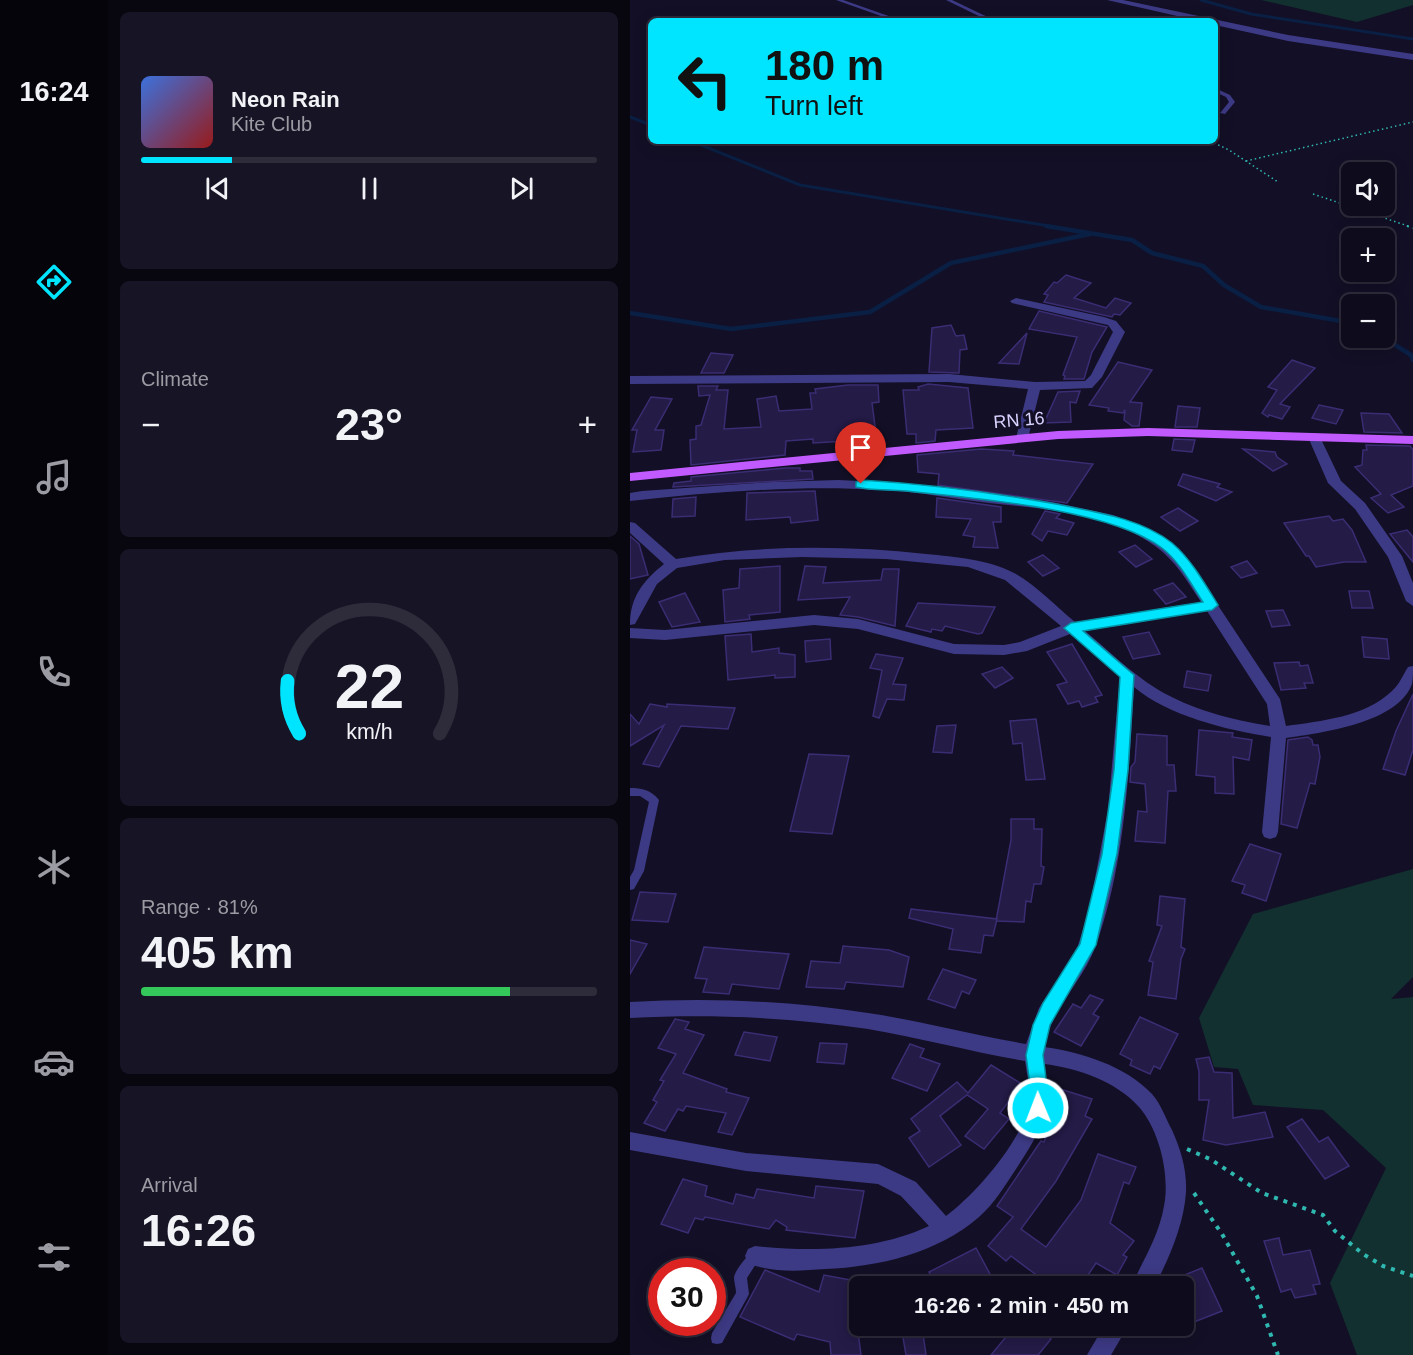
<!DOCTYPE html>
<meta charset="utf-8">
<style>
:root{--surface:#0e0b1c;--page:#171425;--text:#f1f3f6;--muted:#9b9ba3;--line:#2e2b3b;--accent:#00e5ff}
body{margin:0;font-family:Arial,sans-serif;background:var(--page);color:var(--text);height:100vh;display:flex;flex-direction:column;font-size:22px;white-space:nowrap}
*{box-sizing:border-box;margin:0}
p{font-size:20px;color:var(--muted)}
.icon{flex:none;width:33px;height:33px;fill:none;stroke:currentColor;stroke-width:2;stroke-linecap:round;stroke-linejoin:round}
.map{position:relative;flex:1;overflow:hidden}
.drawer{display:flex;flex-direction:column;gap:12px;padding:12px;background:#08060f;width:522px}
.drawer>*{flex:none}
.hud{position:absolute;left:18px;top:18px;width:570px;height:126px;border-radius:9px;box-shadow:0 3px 15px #0003,0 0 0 2px var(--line);background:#00e5ff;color:#111;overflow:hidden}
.tools{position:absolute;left:711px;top:162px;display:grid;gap:12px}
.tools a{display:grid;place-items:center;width:54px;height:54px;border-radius:9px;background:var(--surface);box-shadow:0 3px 15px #0003,0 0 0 2px var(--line);font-size:30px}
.speed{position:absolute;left:18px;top:1258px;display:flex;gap:12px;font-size:30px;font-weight:700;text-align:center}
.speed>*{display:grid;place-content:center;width:78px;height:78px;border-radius:50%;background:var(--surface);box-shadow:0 3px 15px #0003,0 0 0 2px var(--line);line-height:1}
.speed .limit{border:9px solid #d22;background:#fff;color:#111}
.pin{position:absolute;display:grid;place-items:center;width:51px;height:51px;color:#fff;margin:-62px -26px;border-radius:50% 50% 50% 0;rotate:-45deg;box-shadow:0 0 6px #0007}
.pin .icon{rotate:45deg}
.me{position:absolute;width:66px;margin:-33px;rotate:359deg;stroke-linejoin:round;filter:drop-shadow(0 0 4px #0008)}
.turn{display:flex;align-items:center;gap:21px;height:126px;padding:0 18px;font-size:27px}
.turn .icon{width:78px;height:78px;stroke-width:2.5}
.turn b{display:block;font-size:42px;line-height:51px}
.big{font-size:45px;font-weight:800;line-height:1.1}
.drawer .widget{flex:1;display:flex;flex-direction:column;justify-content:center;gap:9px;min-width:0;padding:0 21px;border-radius:9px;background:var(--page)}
.drawer .dial{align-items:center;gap:0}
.dial svg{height:156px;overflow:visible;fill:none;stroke:var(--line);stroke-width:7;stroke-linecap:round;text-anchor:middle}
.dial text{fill:var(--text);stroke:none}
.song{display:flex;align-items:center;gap:18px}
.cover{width:72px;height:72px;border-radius:9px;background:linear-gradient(135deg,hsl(220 70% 55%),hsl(0 70% 35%))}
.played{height:6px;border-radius:3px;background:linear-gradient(90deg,var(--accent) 20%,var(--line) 20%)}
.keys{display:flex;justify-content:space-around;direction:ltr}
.heat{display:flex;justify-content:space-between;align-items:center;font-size:33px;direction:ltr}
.charge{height:9px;border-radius:4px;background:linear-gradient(90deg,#34c759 81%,var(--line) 0)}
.trip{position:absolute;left:219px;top:1276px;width:345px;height:60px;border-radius:9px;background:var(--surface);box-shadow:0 3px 15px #0003,0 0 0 2px var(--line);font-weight:800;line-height:60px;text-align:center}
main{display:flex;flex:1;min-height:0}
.tabs{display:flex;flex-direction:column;width:108px;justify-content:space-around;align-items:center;background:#06040b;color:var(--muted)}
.tabs .icon{width:42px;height:42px}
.tabs .on{color:var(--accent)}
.tabs b{font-size:27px;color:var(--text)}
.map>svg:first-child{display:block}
</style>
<main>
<nav class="tabs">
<b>16:24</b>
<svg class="icon on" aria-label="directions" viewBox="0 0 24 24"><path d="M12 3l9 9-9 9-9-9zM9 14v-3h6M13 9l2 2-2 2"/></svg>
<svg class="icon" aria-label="music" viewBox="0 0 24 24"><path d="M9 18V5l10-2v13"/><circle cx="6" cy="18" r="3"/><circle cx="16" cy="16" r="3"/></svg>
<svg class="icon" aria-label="phone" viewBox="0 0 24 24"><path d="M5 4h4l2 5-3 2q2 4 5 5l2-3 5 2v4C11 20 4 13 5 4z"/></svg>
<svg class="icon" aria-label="climate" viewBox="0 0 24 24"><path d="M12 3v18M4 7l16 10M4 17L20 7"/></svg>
<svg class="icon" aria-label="car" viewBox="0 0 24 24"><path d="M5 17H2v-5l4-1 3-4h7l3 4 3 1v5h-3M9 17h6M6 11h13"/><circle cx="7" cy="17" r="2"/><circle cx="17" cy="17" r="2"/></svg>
<svg class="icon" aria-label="filters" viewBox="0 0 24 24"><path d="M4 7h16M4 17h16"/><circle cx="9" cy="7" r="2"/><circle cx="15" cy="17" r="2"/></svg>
</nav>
<section class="drawer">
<div class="widget">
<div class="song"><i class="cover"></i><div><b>Neon Rain</b><p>Kite Club</p></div></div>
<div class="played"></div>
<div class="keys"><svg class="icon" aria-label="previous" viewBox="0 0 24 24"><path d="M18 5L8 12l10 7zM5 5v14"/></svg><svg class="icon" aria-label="pause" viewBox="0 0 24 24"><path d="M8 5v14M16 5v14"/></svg><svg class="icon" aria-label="next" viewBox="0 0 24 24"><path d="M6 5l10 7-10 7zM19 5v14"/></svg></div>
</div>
<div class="widget"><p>Climate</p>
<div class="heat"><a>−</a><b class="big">23°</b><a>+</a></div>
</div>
<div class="widget dial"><svg viewBox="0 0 100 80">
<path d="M14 69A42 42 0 1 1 86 69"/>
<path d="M14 69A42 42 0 0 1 8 42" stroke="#00e5ff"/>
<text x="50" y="56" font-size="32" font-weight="700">22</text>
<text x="50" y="72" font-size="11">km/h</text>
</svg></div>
<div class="widget"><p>Range · 81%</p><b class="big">405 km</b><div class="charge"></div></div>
<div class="widget"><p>Arrival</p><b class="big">16:26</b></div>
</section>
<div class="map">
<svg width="783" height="1355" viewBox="0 0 783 1355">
<rect width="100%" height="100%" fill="#130f26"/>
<g fill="#12302f">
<path d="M631,0H783V5L727,22Z"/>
<path d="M783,869V977L761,999L783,997V1355H727L700,1283L756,1168L693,1110L623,1105L608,1069L584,1067L569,1018L623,914Z"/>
</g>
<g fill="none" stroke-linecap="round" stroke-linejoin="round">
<g stroke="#0a1f44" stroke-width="3">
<path d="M571,0L621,14L783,39"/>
<path d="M0,117L21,125"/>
<path d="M61,141L170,185L425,227"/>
</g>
<g stroke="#0a1f44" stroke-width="4.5">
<path d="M416,226L502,240L522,253L573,266L594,285L631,307L722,323"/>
<path d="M0,313L101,329L240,312L321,263L460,234"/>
<path d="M754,338L781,355L783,360"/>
</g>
</g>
<g fill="#241b47" stroke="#3b2d73" stroke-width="1.5">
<path d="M436,275L461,283L444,298L476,308L485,298L501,303L490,315L484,314L482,317L414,302L418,295L414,294L424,282L427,283Z"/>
<path d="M409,311L477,327L462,352L454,379H434L435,376L433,375L447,337L399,329Z"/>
<path d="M321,325L326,336L334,335L337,349L330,350L329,373L299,372L302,328Z"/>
<path d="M397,333L389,364L369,363Z"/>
<path d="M81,353L103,355L94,373H71Z"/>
<path d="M662,360L685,368L650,404L660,407L652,419L639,415L638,417L632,413L647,390L638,387Z"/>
<path d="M488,362L522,370L500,402L512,403L509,426H502L494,420L495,410L493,413L478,411L479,408L459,405Z"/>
<path d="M298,384L338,388L343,428L306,430L305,441L286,443V434H277L273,390H289L288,387Z"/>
<path d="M218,385H248L249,402L242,403L247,441L217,444V441L183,443V439L156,441L155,455L61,465L60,440L66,439V426L71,425L80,395L69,396L68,386H88L86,390H98L94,429L131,427L127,399L146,396L149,411L182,409L180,393H186L185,389Z"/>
<path d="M450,391L446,403L440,402L441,422L414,423L428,392Z"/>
<path d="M21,397L42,399L25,430H34L31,450L3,452L7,430H2Z"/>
<path d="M689,405L713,410L706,424L682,418Z"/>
<path d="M548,406L570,408L567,427H545Z"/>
<path d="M731,413L759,414L772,433L734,432Z"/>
<path d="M544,439L565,440L562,452L542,450Z"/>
<path d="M736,445L780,446L783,450V486L761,495L774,507L758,513L741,498L751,494L725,467L732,465L733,450H737Z"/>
<path d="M351,449L384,451L383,455L463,464L437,503L308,485L309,474L288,472L287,455Z"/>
<path d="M613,449L645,452L647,457L657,464L643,471Z"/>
<path d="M155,468H170V471H182L183,479L43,487L44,483L61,481V477Z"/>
<path d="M553,474L590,484L587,487L602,492L586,501L548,485Z"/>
<path d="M185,491L188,520L161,523L160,517L116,520L117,493Z"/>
<path d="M66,497L65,516L42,517L43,499Z"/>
<path d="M307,498L371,507V522H363L368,548L343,547L345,537L333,535L341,519L306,517Z"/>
<path d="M548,508L568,521L550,531L531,517Z"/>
<path d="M415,511L430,514L426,518L444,523L437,535L418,531L412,541L402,534Z"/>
<path d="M699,516L703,521L713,519L722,530L736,562H714L686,567L679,556H676L654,523Z"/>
<path d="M777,530L783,537V562L760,534Z"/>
<path d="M0,536L9,544L18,575L0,579Z"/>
<path d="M505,545L522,559L506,567L489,552Z"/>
<path d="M413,555L429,568L413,576L398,562Z"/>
<path d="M617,561L627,573L611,578L601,567Z"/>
<path d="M150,566V612L119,615L120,619L95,622L93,590L109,588L110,569Z"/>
<path d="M175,566L196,567L193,583L251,580L253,569H269L265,626L228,617L210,615L220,597L168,600Z"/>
<path d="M543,583L556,597L536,604L524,590Z"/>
<path d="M719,591H739L743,608H722Z"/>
<path d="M55,593L70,622L42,627L29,602Z"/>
<path d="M288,603L365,607L352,633L348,634L315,626L312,631L302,629L301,632L276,626Z"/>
<path d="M653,610L660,625L642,627L636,611Z"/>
<path d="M519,632L530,654L503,659L493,637Z"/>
<path d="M121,634L122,652L149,648V653L165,655V677L145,678V675L98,680L95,636Z"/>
<path d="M732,637L757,639L759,659L734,657Z"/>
<path d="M200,639L201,659L176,662L175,641Z"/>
<path d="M442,644L472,695L465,697L468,702L452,707L449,701L438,704L427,685L437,682L417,652Z"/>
<path d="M246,654L273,658L263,684L276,685L274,700L257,699L249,718L243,716L252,670L240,668Z"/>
<path d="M669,662L670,666L678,665L683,683H674L676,688L651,690L644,663Z"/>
<path d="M372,667L383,678L365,688L352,674Z"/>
<path d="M557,671L581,675L578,691L554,687Z"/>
<path d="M783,694V750L775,775L753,769L766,731Z"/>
<path d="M20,704L37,707V704L105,708L98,729L51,726L29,767L13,764L34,725L0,746V714L9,724Z"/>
<path d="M406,719L415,779L396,780L392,743L383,744L380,721Z"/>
<path d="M326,725L322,753L303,752L307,726Z"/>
<path d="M569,730L603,733L602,737L622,740L619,760L603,757L604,794L585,793V777L566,775Z"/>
<path d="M507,734L537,736V765H544L546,791H538L535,843L505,841L508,811L517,812L515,784L500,782L501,767L505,762Z"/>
<path d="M678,737L682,740L683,745H688L690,757L685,784L680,783L667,828L651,824L658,740Z"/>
<path d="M179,754L219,756L202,834L160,831Z"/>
<path d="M381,819H404V829H412L411,866L414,867L411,884H404L401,902L396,901L394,922L366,921L381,840Z"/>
<path d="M620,844L651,854L636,901L612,893L615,885L602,881Z"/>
<path d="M10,892L46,894L38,922L2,920Z"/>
<path d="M530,896L555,899L551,947L555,949L551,959L546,999L518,995L523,962L519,961L532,926L527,925Z"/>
<path d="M281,909L367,919L363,936L354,935L351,953L319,949L323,929L279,918Z"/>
<path d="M0,940L17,944L0,974Z"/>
<path d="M213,946L259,950L279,957L273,987L216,982L214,989L176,987L181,961L210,963Z"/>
<path d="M74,947L159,954L149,989L102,984L99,994L73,992L77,979L65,978Z"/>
<path d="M313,969L346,980L339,994L332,991L325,1008L298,999Z"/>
<path d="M460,995L473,1000L463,1014L469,1017L451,1046L424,1032L443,1004L451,1008Z"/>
<path d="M510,1017L548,1034L530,1069L524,1066L520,1074L500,1065L502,1060L490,1054Z"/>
<path d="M45,1019L59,1022L55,1029L74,1035L53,1073L97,1089L96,1092L119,1098L102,1135L88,1132L96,1113L56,1106L53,1111L48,1109L35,1131L14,1123L27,1102L23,1100L34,1081L30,1080L46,1054L28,1048Z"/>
<path d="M114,1032L147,1037L140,1061L105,1055Z"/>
<path d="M190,1043L217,1044L214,1064L187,1062Z"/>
<path d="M280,1044L294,1049L290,1057L310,1064L297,1091L262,1078Z"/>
<path d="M579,1057L584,1072L602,1073L603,1118L635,1112L643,1137L596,1145L573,1140L579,1100H569V1071L566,1059Z"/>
<path d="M361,1065L392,1084L370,1113L379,1119L354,1149L335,1136L358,1109L337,1095L310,1116L331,1145L299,1167L279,1138L290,1131L281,1119L327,1082L338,1093Z"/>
<path d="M427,1088L462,1099L455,1116L462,1119L426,1181L391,1229L416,1247L451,1200L468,1154L506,1167L499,1184L494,1182L480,1223L504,1241L493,1255L497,1257L487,1275L466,1263L450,1287H396L405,1274L381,1256L376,1261L358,1246L383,1217L367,1206L411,1141L414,1142L428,1105L421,1103Z"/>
<path d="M672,1119L689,1142L698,1137L719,1166L695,1179L657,1127Z"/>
<path d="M53,1179L77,1186L75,1196L103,1204L106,1194L124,1198L127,1189L184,1198L186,1186L234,1191L225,1238L156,1230L157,1227L146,1220L139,1229L75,1217L73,1220L65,1218L58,1233L31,1224Z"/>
<path d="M649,1238L653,1255L680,1250L690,1284L683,1285L686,1294L665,1298L661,1289L651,1292L634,1241Z"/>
<path d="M346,1248L367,1287H307L299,1272Z"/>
<path d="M572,1268L592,1311L554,1326V1287L556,1285L552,1276Z"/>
<path d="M135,1270L189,1292L194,1275L221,1280L220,1284L230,1285V1324H227L231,1355H201L200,1342L167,1334L164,1340L110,1317Z"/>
<path d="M271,1326H292L296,1355H276Z"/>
<path d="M385,1326H405L421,1339L408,1355H361Z"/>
</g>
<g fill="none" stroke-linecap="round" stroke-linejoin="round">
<g stroke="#2fb8b0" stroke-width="1.5" stroke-dasharray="1.5 3" stroke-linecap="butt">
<path d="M580,141L599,150L648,182"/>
<path d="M616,161L783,122"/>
<path d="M683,194L781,227"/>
</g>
<path stroke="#2fb8b0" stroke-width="2" stroke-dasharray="2 4" stroke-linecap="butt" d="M777,226L783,228"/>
<g stroke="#2fb8b0" stroke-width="4" stroke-dasharray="4 6" stroke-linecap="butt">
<path d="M557,1149L580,1159L632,1193L693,1215L705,1231L733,1254L753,1266L783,1276"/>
<path d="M564,1193L592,1234L627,1296L648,1355"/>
</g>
<g fill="#3d3a85" fill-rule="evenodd">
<path d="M206,0H213L273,21H265Z"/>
<path d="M316,0H322L366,21H359Z"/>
<path d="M585,88L600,95L605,102L595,114L590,113L599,102L596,97L585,92Z"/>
<path d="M0,788C12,788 21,790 29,800L14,871L4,889L0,890V877L4,870L19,802L10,796H0Z"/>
<path d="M125,1250L129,1252L131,1256L117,1278L119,1294L117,1298L92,1343L87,1344L82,1343L81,1338L82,1333L106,1293C106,1288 104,1282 104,1278C104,1271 119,1253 125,1250Z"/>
</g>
<g fill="#3d3a85" fill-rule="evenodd">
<path d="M477,0H493L658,35L783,54V60L658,41L585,25V21H569Z"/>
<path d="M386,298L474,317L486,321L495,332L472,377L462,388L410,390L398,438L392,442L386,438L398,389L319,382L0,384V376L319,374L405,382L455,381L461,375L483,332L478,325L382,303L380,301Z"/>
<path d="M684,433L690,437L711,481L735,503L772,556L783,583V606L776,601L758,557L725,509L698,483L678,437Z"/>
<path d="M208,480L273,483L422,502L483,515L509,525L534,539L556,557L650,699L656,726C691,721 735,717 762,691C769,685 773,675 778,667L783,666C783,671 783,679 782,684C768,723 691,733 656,738L648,832L646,837L640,839L634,837L632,832L641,737C597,730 538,716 504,687C499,772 495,864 466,945C453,982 422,1007 414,1047C451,1052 496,1066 522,1094C531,1104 536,1119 542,1130C551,1150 557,1170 556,1192C554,1224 539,1259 524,1287H501C513,1260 529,1236 534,1206C540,1176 530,1131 509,1107C486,1081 447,1068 414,1064C421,1112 414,1126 388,1166C376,1184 365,1203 349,1217C308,1253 248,1267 195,1269C170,1271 141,1273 118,1263L115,1256L118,1249L125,1246C182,1252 246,1251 299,1226L271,1196L248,1184L116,1171L0,1150V1132L116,1153L248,1164L286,1182L316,1216C345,1195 395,1138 399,1102C400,1088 397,1074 395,1061C342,1052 291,1038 238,1029C159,1017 80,1014 0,1018V1002C80,997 159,1001 238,1013C291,1021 343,1035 396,1044L409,1008L446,952L459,910L478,810L490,675L440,634L397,651L374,655L324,654L228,629L184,625L35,640L0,638V628L35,630L184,615L228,619L324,644L374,645L390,642L431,626L375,580L338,567L256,559L172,557L95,560L47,568L27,584L5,624L0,625C0,597 13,581 34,564L0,533V522L5,523L46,559C128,545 213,545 296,554C326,557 357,559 384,573C403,583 428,608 445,622L571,602C557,581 546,561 525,546C478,512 415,509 359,503C323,499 287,491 251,490C168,485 82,492 0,501V493L12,491L143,482ZM577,611L637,704L640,726C602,720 560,709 527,689C501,673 478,650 455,631Z"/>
<path d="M474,1326H498L481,1355H457Z"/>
</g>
<path fill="#c25bff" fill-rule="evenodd" d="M518,428L783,436V444L518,436L428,439L0,481V473L428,431Z"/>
</g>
<path fill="#00e5ff" stroke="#0095a6" stroke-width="1.5" d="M231,480C296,484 361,492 426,504C465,512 510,518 542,543C561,559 575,584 588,605L582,610L453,631L504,675L498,770L487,854L466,945L420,1025L413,1055L416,1078L417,1108L414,1114L408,1116L402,1114L399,1108V1078L396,1055L403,1025L413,1003L450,944L472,854L484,770L490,677L434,628L441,623L573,602C561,584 550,562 532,548C480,509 343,498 276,491C260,489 242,491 226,487V482Z"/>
<g text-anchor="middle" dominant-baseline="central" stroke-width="6" stroke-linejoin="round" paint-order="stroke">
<g font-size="18" fill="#d9d4ff" stroke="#130f26">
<text transform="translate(389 420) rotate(-5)">RN 16</text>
</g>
</g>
</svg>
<div class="tools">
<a><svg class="icon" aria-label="sound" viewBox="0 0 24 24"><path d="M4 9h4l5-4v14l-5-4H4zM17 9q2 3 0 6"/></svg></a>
<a>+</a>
<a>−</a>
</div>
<div class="speed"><div class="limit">30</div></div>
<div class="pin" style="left:231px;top:484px;background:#d93025"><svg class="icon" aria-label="arrive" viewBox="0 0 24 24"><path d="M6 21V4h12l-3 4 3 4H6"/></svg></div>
<svg class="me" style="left:408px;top:1108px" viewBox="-20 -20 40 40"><circle r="17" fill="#00e5ff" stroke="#fff" stroke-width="3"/><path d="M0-11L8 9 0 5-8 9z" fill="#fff"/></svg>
<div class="trip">16:26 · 2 min · 450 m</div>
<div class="hud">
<div class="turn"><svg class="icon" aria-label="left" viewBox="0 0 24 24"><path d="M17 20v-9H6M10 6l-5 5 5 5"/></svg><div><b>180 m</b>Turn left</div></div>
</div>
</div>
</main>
